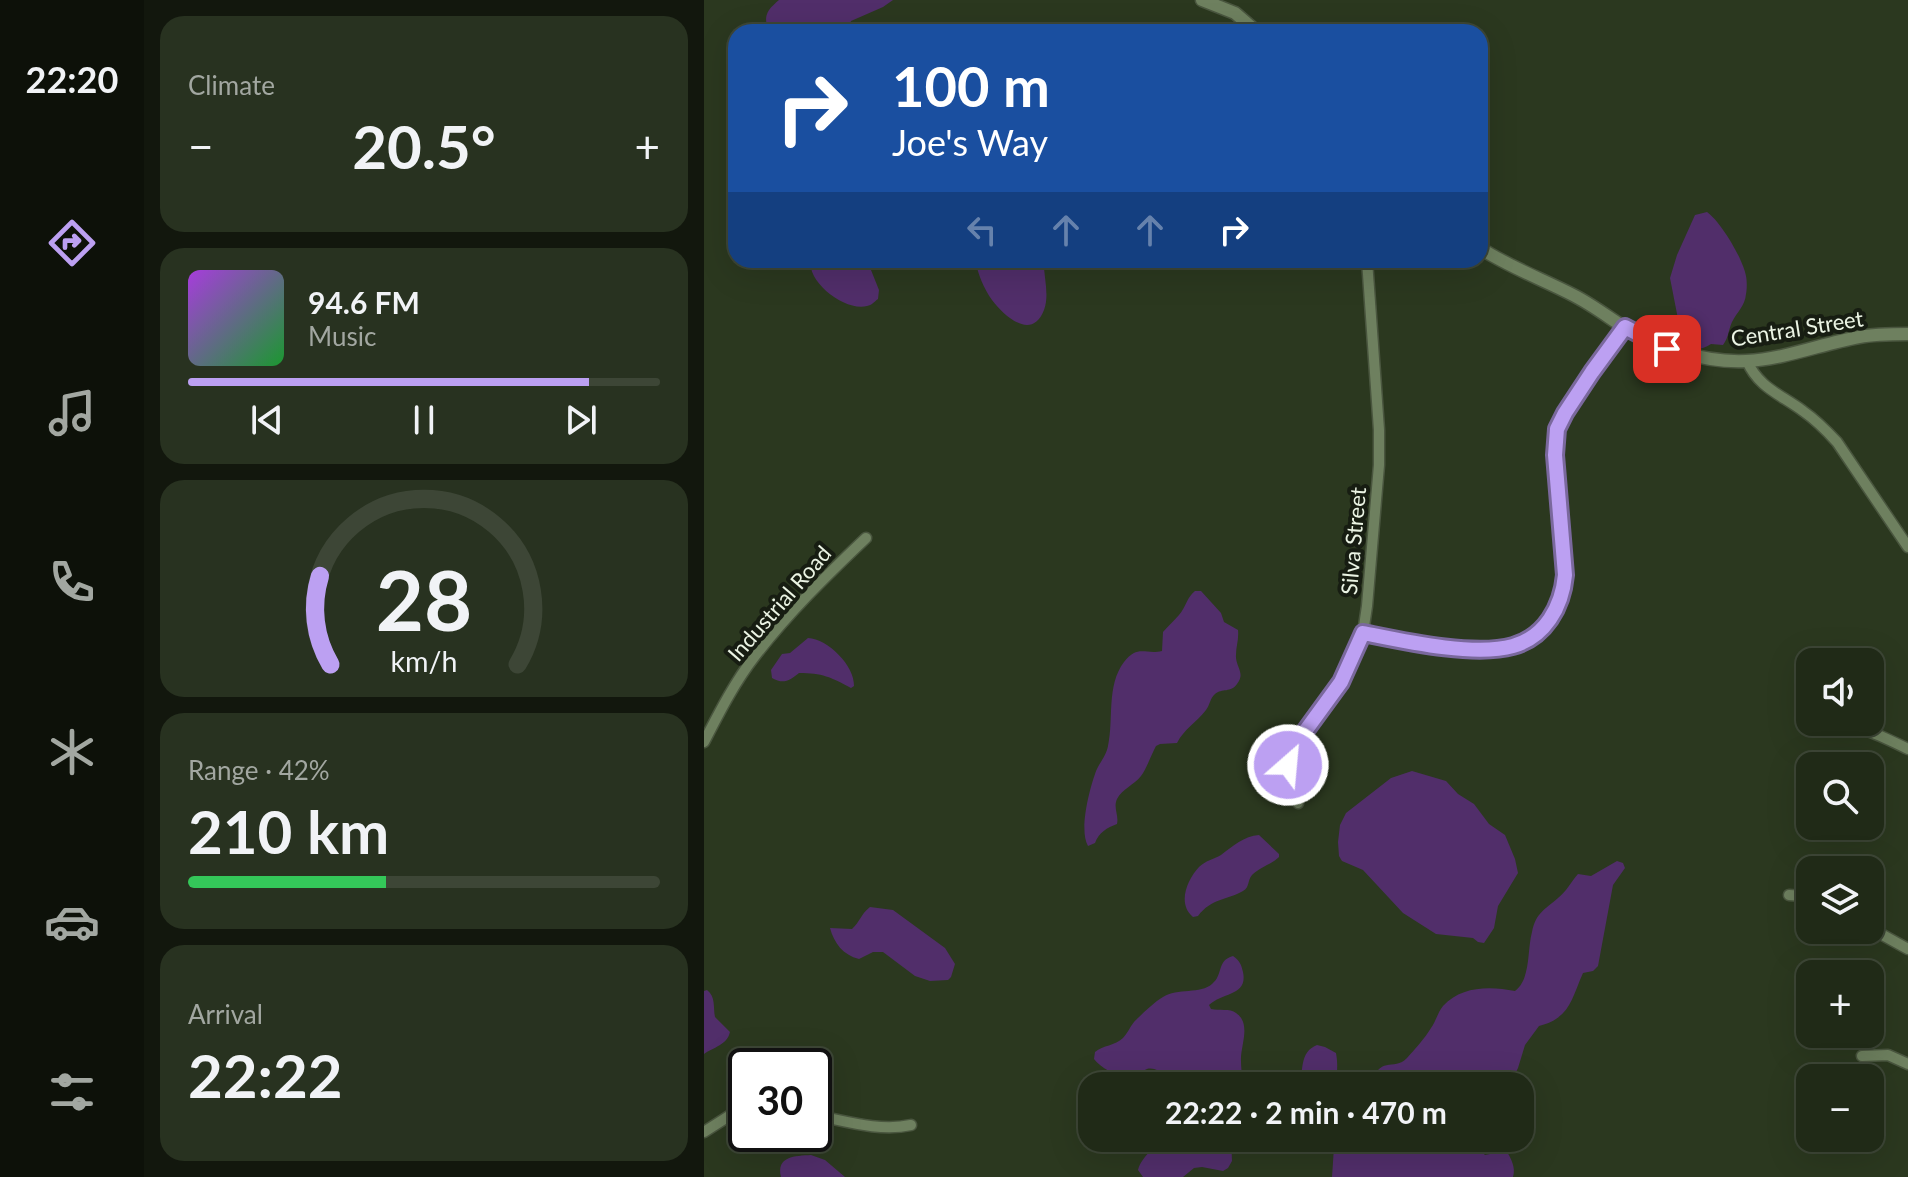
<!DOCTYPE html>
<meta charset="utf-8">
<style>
:root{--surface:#202a17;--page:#283220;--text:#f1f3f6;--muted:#a2a7a1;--line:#3d4636;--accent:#bca0f2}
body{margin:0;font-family:Lato,sans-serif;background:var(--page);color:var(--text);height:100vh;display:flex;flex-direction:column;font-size:30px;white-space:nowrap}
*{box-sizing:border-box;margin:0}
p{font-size:26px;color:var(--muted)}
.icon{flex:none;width:44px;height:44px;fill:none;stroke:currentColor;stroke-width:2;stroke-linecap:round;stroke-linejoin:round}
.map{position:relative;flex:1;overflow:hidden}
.sheet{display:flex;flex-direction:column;gap:16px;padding:16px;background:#12170d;width:560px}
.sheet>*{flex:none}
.hud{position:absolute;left:24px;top:24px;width:760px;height:244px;border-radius:24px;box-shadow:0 8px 32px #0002,0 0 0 2px var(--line);background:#1a4fa0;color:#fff;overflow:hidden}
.tools{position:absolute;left:1092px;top:648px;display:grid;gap:16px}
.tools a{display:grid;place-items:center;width:88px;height:88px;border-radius:16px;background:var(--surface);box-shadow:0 8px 32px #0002,0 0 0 2px var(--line);font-size:40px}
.speed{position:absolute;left:24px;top:1048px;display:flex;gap:16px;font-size:40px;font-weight:700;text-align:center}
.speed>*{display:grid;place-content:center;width:104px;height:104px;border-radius:50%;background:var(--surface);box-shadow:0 8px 32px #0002,0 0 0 2px var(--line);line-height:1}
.speed .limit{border:4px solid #111;border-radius:12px;background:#fff;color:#111}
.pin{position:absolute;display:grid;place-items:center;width:68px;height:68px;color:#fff;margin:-34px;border-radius:16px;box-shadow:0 4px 12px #0006}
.me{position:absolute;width:88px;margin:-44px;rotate:27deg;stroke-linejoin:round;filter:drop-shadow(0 0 6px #0008)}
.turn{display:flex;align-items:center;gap:28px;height:168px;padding:0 32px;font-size:36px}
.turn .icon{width:104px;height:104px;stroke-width:2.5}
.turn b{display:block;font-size:56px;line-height:68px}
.lanes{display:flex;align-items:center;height:76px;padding:0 32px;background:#0003;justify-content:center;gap:40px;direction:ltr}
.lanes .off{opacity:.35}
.big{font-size:60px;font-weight:700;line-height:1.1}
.sheet .card{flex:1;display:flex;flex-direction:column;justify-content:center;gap:12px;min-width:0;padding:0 28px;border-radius:24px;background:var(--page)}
.sheet .dial{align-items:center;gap:0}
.dial svg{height:208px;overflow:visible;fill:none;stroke:var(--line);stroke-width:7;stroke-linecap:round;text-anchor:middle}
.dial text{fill:var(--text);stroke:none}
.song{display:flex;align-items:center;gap:24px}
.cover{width:96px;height:96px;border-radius:12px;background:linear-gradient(135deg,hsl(280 70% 55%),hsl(130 70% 35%))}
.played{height:8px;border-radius:4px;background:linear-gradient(90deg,var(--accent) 85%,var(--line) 85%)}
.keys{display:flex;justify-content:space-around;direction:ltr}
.heat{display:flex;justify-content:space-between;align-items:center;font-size:44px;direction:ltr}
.charge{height:12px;border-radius:6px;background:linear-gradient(90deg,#34c759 42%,var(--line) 0)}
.trip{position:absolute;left:374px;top:1072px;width:456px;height:80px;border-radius:24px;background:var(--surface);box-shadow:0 8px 32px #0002,0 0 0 2px var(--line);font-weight:700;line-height:80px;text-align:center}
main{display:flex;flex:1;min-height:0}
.dock{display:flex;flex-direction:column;width:144px;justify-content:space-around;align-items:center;background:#0d1109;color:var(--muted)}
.dock .icon{width:56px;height:56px}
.dock .current{color:var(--accent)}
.dock b{font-size:36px;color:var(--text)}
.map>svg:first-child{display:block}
</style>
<main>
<nav class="dock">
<b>22:20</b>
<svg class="icon current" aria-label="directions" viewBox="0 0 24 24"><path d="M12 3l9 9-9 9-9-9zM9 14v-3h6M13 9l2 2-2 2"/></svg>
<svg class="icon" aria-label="music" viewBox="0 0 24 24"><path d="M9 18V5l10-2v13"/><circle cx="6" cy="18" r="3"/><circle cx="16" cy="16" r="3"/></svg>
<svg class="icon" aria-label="phone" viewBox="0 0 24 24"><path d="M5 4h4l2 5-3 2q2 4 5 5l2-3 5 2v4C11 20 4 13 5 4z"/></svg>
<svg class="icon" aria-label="climate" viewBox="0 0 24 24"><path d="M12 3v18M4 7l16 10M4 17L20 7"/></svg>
<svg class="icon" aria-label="car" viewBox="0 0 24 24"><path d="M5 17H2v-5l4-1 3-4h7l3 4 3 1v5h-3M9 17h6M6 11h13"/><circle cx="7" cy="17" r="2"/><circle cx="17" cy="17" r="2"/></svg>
<svg class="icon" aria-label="filters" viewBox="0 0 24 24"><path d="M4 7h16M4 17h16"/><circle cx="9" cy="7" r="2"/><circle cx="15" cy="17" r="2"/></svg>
</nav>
<section class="sheet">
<div class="card"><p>Climate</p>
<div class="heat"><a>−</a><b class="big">20.5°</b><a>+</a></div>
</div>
<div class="card">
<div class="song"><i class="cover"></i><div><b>94.6 FM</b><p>Music</p></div></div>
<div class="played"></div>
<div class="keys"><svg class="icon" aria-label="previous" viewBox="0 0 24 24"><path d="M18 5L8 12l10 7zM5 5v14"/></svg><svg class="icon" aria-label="pause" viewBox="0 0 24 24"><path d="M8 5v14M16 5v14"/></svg><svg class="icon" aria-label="next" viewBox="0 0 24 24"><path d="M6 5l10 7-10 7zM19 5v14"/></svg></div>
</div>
<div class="card dial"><svg viewBox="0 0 100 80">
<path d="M14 69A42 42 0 1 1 86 69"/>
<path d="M14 69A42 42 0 0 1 10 35" stroke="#bca0f2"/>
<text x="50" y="56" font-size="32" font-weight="700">28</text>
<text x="50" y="72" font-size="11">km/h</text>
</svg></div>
<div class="card"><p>Range · 42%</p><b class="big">210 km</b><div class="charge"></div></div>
<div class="card"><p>Arrival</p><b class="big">22:22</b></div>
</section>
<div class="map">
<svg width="1204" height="1177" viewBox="0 0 1204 1177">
<rect width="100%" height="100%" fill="#2b381f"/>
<g fill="#512e6a">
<path d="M75,0H189L179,7L147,21L143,32H66C58,17 63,10 75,0Z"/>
<path d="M1003,212C1017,222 1039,259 1042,276C1043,281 1043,289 1042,294C1041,306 1033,312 1028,322C1024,331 1025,337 1019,345L1007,344C996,352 980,350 969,343L974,319L966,278L973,255L991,215Z"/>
<path d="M107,260H163L175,290L174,299C170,302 168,305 163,306C142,312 102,282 107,260Z"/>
<path d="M271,260H340C339,276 346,294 340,310C328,341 301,317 288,300C280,289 274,274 271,260Z"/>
<path d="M491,591H497L517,613L520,622L534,630C535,640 532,646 532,655C531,666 542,673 533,684C527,693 518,688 511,694C506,698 506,705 502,710C493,722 480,729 473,743L456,744L452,746C447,755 443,768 437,776C430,785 418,789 413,799C409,808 415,815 413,824C403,828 395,832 391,843L384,846C375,831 385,791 391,774C394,764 402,757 404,746C410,719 402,686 420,662C434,644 441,655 458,651L459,632C464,626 470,621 475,615C482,607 483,597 491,591Z"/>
<path d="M104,638C124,639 151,666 150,686L147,688C127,677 118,673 95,673C86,680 80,685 68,678L67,670L78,654L86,653Z"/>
<path d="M708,771L742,781L754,794L770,804L785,824L801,835L811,859L814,873L794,906L790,928L780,943L774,942L769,938L732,934L699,913L659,870L638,861L635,856L634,842L636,825L642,813L687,778Z"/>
<path d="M555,835L575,854V857C568,864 556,867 548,875C543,881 546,887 539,891C521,901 508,898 494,916L489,917C473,904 483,880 495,867C501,861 510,859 517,855C529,846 540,836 555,835Z"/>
<path d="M913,861L919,863L921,868L909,885L894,966L889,971L879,973C867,1000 866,1018 835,1026L821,1045L814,1068L805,1086H669C673,1054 690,1072 703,1058C711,1049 721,1038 727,1028C732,1021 734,1012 739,1006C757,986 786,986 811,991C827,979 823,950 828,932C832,913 840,910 854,898C862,892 867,882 874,874L887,876Z"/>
<path d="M166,907L189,910L241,948L251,964L247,977L244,980L226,981L211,976L179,952H169L155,959C139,955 130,943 126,928L148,929C156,922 156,915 166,907Z"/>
<path d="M529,956C536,961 537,964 539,972C544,996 519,992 505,1005L507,1009C515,1011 526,1008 532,1013C548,1024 536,1046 537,1061C537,1070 539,1077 537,1086H490C483,1074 475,1075 462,1073C455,1072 450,1067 443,1069C437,1071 432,1076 425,1076C413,1077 397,1068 390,1059L391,1052C399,1045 411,1046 419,1038C423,1034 426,1027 430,1022C438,1014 449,1003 459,997C473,988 497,994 508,984C520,974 512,961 529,956Z"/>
<path d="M3,990C12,997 9,1007 11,1017L26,1032C23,1045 10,1047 0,1054V991Z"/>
<path d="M613,1045L621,1047L632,1053C634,1064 634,1076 629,1086H595C600,1071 595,1052 613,1045Z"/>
<path d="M468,1138H527L528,1161L524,1168L519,1171L498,1167L490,1168L479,1177H439L434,1170C438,1155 455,1143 468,1138Z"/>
<path d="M640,1138H775C773,1145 775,1150 781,1155L786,1154L792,1149L802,1150C807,1159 812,1167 809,1177H628L630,1147Z"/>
<path d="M107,1155L121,1160L141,1177H77C72,1156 91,1156 107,1155Z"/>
</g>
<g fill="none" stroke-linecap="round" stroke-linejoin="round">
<defs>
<g id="minor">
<path d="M1043,361C1055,388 1076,394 1099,411C1112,420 1122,430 1133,442L1204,547"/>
<path d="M659,633C690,639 721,645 752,647C770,649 791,651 809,646C841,637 858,607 861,575L851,455L853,429L861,413L888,372L921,327"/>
<path d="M1120,724C1151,722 1177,736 1204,749"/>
<path d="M0,742C15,713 30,683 51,656C84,613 123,575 162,538"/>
<path d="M594,803L584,773L588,753L594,741L637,682L659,633L663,606L675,465V430L663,260"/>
<path d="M1085,895L1099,896L1106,899"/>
<path d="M1166,928L1204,949"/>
<path d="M1158,1056L1184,1055L1204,1064"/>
<path d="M110,1115C141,1121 176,1132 207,1125"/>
<path d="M0,1132L25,1116L42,1109"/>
</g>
<g id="tertiary">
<path d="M498,0L531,13L553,32"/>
<path d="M776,248C805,267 838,279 869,295C885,303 900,314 915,324C954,347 996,363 1042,361C1081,359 1117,344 1155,337C1171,334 1188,334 1204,334"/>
</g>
</defs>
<use href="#minor" stroke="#4a563f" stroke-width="13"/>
<use href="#tertiary" stroke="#4a563f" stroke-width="15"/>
<use href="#minor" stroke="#6e805f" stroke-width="10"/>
<use href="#tertiary" stroke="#6e805f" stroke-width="12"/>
</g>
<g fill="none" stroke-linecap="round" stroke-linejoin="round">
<defs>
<path id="route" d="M584,765L594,741L637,682L659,633C699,641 770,657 809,646C841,637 858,607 861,575L851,455L853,429L861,413L888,372L921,327L963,349"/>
</defs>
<use href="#route" stroke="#7a689d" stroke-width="20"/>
<use href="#route" stroke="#bca0f2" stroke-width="14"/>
</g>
<g text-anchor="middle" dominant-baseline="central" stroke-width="8" stroke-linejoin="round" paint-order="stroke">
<g font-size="22" fill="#ebf4e4" stroke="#171d12">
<text transform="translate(1093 328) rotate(-9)">Central Street</text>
<text transform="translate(649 541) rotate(-85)">Silva Street</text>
<text transform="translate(75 603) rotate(-49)">Industrial Road</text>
</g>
</g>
</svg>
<div class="tools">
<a><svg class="icon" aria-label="sound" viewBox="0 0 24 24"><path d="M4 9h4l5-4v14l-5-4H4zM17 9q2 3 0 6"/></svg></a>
<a><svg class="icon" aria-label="search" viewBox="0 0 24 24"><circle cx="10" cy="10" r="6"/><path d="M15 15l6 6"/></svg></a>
<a><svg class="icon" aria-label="layers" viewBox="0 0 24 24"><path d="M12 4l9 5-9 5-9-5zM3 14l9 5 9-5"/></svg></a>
<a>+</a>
<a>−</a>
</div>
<div class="speed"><div class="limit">30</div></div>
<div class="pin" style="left:963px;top:349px;background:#d93025"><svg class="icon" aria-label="arrive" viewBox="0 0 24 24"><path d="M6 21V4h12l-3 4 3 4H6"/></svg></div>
<svg class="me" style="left:584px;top:765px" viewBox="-20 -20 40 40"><circle r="17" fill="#bca0f2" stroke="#fff" stroke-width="3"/><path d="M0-11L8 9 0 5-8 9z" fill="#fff"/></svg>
<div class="trip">22:22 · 2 min · 470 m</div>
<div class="hud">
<div class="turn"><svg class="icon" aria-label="right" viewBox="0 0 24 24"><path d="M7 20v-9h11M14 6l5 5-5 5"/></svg><div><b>100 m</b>Joe's Way</div></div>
<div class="lanes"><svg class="icon off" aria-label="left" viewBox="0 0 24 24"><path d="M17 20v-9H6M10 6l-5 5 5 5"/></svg><svg class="icon off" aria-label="ahead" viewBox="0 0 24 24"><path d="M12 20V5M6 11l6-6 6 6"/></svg><svg class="icon off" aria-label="ahead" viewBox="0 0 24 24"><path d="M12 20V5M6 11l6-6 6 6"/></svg><svg class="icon" aria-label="right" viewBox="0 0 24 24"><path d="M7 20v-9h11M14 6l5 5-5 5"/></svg></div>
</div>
</div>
</main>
